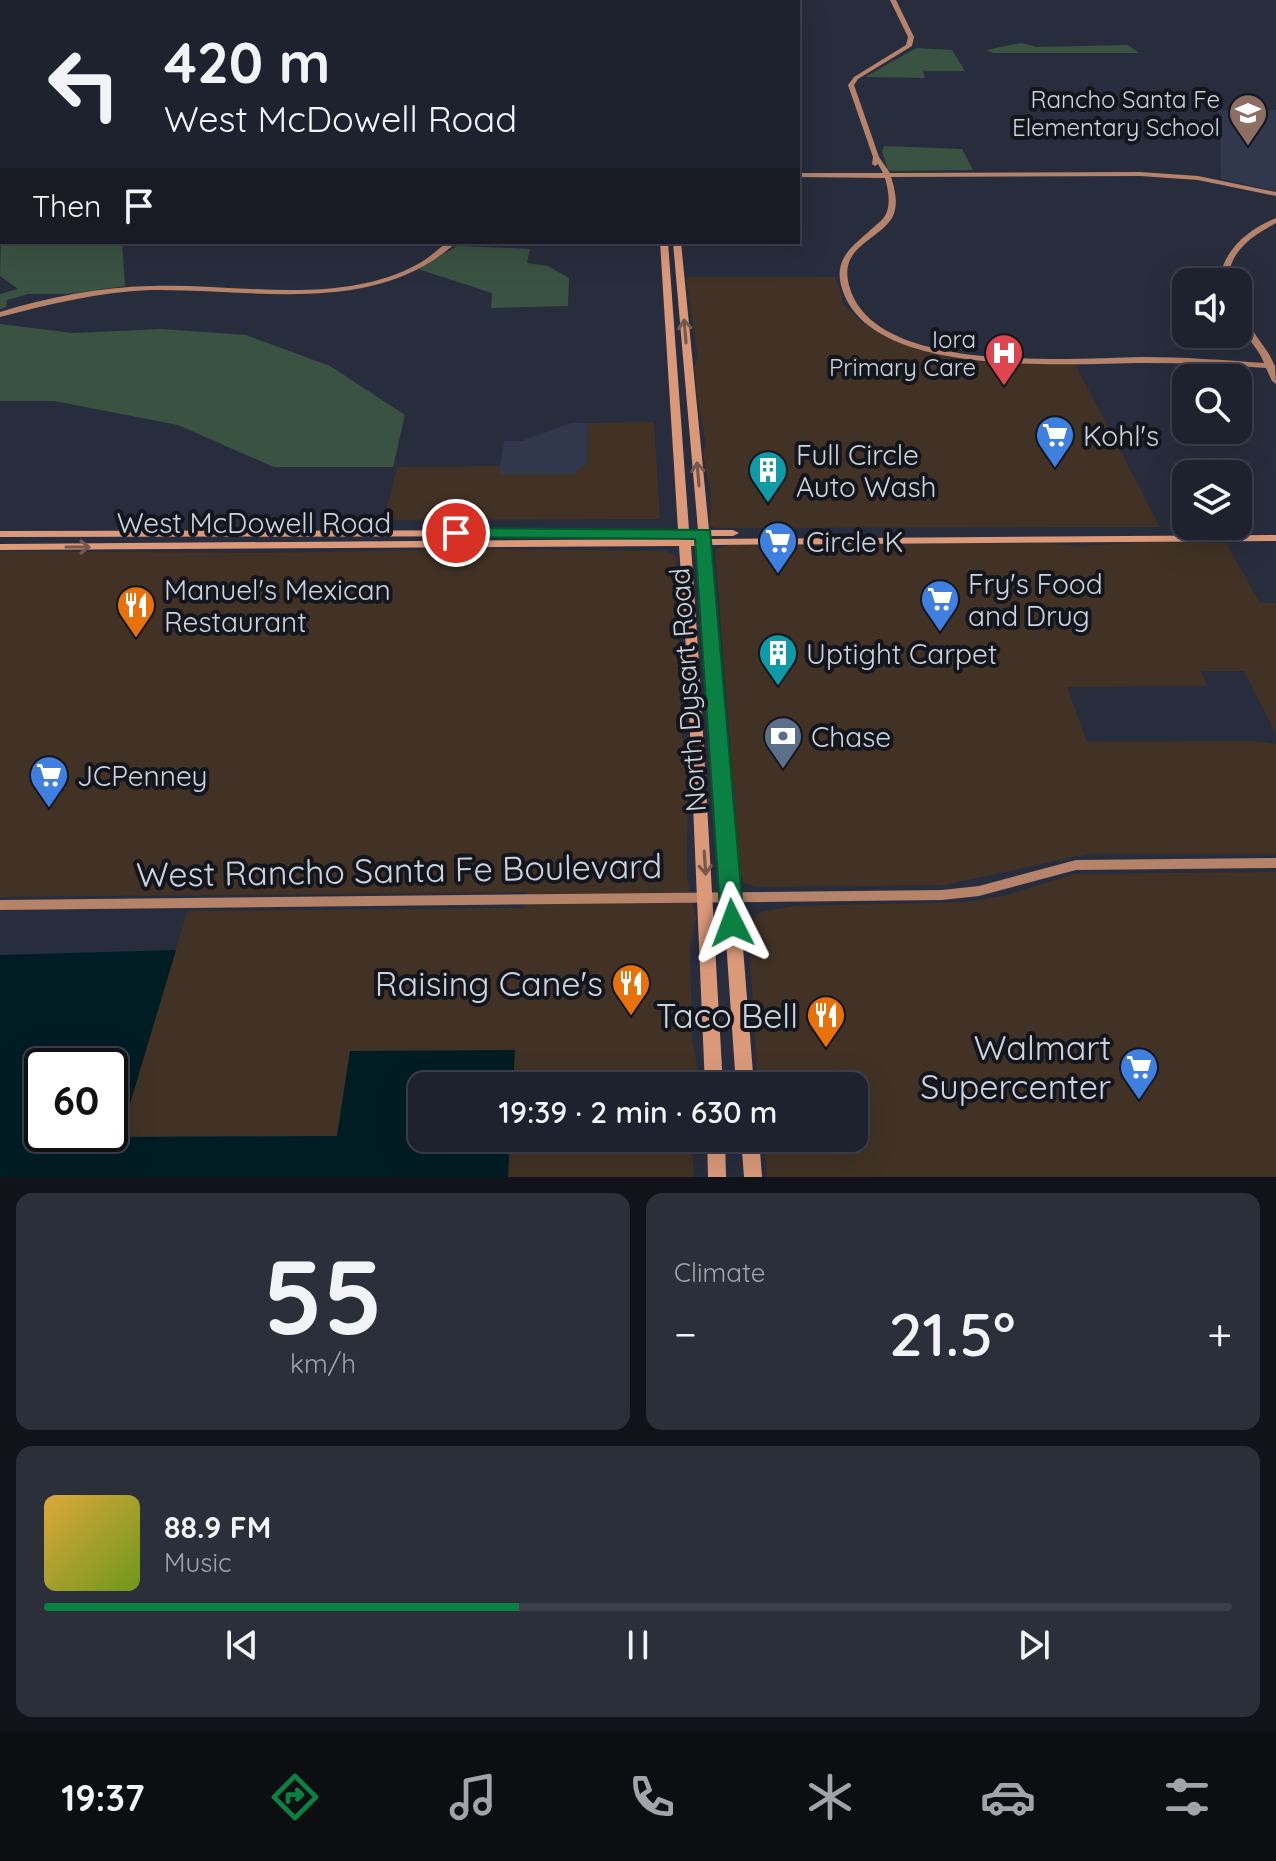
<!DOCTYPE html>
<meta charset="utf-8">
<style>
:root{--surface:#1e222e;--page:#2b2f3a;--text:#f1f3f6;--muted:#a1a4aa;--line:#3c3f4a;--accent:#0b8043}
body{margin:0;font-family:Quicksand,sans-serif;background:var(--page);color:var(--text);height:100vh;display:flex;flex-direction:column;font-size:30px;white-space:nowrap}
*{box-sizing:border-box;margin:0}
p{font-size:26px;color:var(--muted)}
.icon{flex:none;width:44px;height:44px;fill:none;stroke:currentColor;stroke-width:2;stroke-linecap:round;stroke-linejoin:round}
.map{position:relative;height:1177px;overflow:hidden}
.panel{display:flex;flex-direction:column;gap:16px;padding:16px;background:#101319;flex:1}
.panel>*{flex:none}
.banner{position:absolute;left:0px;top:0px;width:800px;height:244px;box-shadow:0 8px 32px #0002,0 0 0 2px var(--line);background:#1e222e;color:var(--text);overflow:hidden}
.controls{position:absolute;left:1172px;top:268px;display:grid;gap:16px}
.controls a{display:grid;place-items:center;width:80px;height:80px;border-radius:16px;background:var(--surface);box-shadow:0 8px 32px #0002,0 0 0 2px var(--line);font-size:40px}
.speed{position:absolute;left:24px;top:1048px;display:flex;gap:16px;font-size:40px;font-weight:700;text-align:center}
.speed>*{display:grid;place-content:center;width:104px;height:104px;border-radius:50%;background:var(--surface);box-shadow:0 8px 32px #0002,0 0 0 2px var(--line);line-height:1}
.speed .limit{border:4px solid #111;border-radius:12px;background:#fff;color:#111}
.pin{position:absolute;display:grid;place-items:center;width:68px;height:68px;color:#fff;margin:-34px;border:4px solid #fff;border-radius:50%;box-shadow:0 2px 8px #0007}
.me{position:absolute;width:88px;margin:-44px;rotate:357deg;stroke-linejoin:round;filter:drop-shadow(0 0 6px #0008)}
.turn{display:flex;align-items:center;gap:28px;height:168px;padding:0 32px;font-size:36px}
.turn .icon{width:104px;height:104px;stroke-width:2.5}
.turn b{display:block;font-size:56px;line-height:68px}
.then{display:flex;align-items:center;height:76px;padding:0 32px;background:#0003;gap:16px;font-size:30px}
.big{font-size:60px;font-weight:600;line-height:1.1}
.panel .widget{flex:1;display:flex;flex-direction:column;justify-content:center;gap:12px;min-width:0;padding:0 28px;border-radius:16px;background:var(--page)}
.panel .dial{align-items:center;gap:0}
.dial b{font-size:104px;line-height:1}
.song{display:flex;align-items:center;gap:24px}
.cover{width:96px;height:96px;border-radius:12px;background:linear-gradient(135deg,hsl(40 70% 55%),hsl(80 70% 35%))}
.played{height:8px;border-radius:4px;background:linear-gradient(90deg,var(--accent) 40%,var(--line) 40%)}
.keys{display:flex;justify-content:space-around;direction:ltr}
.heat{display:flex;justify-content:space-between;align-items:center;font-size:44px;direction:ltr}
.panel .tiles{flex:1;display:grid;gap:16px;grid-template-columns:1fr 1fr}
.widget:last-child{grid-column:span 2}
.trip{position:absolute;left:408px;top:1072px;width:460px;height:80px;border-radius:16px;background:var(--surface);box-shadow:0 8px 32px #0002,0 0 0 2px var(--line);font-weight:600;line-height:80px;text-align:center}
.dock{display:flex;height:128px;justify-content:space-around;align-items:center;background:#0c0e12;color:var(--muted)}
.dock .icon{width:56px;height:56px}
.dock .on{color:var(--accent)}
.dock b{font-size:36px;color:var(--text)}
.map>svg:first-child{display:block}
</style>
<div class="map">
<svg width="1276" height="1177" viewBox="0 0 1276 1177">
<rect width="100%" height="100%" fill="#282d3d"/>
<g fill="#413225">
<path d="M686,277H836L844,305L862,323L913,348L951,358L994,363L1075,364L1160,527L715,528L710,525L711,494L703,455L706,444L698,400L694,367L698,358Z"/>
<path d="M654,422L660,519L384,520L397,467L500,466V474L587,463L588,423Z"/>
<path d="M1150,542L1226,543L1260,603H1276V734L1244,671H1201L1207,686L1067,687L1087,742L1254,741L1276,744V854H1087L945,885L757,887L744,883L740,871L715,550L729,545L1046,543L1079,546Z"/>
<path d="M475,549L666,551L677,557L674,579L676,637L681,646L682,666L681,731L688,769L687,877L696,918L690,949L692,1039L699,1075L698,1086H513L515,1051H350L337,1136L120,1137L187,911L524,908L527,892L0,897V551L259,553Z"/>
<path d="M1276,872V1177H767L763,1138H854V1086H758L748,924L760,912L795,906L967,902L1007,895L1075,874Z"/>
<path d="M510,1138H692L694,1177H508Z"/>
</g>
<g fill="#31374d">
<path d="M1216,110H1276V191L1221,179L1220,115Z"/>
<path d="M571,423H588L587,463L574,474H499L504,441H522Z"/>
</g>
<g fill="#3a5242">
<path d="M1021,43L1037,47L1128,45L1139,53H993L986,50Z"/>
<path d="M916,48L952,50L965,71H923L925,78L865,77Z"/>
<path d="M884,146L962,149L973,170L893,171L888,170L882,151Z"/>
<path d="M2,203V242H122L125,286L67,294H28L7,300L6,307L0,309V294L18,289L0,276Z"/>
<path d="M457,246L530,249L527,263L548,266L569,278L568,306L491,308L492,293L418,269Z"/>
<path d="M0,324L73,333L162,329L246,335L330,366L405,415L393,467H274L178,425L54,401H0Z"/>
</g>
<path fill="#011d24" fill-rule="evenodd" d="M176,950L120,1137L337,1136L350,1051L515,1050L513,1086H422V1138H510L508,1177H0V955ZM42,1066H110V1134H42Z"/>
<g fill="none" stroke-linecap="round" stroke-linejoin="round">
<g fill="#b5826a" fill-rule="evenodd">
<path d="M890,0H896L914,37L912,46L858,79L854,85L879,157L890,173L1140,172L1198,176L1276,192V196L1198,180L1140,176L891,177C895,189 899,206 892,218C876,242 839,247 849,285C872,376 1071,358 1143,357C1183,357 1224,360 1264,363C1258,346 1238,331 1238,314H1241L1269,354L1275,366L1276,384L1272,381L1266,368C1226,365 1186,363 1145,363C1070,363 865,381 841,285C834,257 855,244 874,227C878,223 884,219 886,214C891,203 888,189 885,178L798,177V173H883L878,164L875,166L872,164L873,157L848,85L854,77L906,45L908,37Z"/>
<rect x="0" y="55" width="2" height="4"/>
<path d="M1276,218V223C1249,238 1231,250 1227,282H1219C1223,250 1247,230 1276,218Z"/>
<path d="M448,242H457C373,318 253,288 150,290C99,292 50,304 0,317V312C49,297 100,287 151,286C237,283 340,307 418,264C429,258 438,249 448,242Z"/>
<path d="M1276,858V868L1076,870L979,896L942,900L0,910V900L942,890L979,886L1076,860Z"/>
</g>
<g fill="#db997a" fill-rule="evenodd">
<rect x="643" y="0" width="6" height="2"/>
<rect x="652" y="0" width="6" height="2"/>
<path d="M660,242H668L689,530H698L673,242H681L709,530H733L739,533L733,536H710V539L1276,535V541L711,545L754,1086H736L699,546H691L699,664L723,1086H705L687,664L679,546L0,550V544L679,539V536L0,537V531L678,530Z"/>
<path d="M707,1138H725L726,1177H708Z"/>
<path d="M741,1138H759L762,1177H744Z"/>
</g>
</g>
<defs><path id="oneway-shaft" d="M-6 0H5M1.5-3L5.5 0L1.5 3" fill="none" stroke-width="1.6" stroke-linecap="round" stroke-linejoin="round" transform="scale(2)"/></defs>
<g stroke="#78584c">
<use href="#oneway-shaft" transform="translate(685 331) rotate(-95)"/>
<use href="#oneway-shaft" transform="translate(698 474) rotate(-95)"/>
<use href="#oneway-shaft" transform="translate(78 547)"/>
<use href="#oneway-shaft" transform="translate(705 863) rotate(86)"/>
</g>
<path fill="#0b8043" stroke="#07532c" stroke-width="2" d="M456,528L710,530L744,923L741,929L732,932L724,929L721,923L695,539L450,537L447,533L450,529Z"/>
<defs>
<symbol id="school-pin" viewBox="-11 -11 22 30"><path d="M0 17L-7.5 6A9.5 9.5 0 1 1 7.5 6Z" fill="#8d6e63" stroke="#14161d"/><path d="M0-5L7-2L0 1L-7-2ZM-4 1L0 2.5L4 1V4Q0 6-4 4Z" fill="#fff"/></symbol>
<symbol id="hospital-pin" viewBox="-11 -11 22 30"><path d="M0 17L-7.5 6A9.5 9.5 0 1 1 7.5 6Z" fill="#e0444e" stroke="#14161d"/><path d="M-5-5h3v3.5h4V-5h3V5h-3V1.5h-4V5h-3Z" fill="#fff"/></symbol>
<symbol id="supermarket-pin" viewBox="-11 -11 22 30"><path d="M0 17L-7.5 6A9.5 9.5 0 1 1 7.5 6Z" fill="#3f7fe0" stroke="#14161d"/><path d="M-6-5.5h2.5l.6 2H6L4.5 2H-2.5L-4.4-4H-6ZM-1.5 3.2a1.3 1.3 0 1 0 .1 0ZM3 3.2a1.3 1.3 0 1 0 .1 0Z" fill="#fff"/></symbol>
<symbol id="building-pin" viewBox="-11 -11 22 30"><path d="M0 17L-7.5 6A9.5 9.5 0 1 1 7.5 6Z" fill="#0f9aa8" stroke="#14161d"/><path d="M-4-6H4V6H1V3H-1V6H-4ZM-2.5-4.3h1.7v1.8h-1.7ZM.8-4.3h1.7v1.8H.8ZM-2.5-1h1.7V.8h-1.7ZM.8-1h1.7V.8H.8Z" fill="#fff"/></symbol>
<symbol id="restaurant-pin" viewBox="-11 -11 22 30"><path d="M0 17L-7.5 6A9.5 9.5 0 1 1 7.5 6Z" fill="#e8710a" stroke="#14161d"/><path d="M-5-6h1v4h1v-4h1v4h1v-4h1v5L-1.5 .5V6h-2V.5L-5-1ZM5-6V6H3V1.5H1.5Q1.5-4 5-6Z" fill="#fff"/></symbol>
<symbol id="bank-pin" viewBox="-11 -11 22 30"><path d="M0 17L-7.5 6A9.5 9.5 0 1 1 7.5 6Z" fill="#5c6f8a" stroke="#14161d"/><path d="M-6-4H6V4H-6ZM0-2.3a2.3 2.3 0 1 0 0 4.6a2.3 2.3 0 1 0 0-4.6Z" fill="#fff"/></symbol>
</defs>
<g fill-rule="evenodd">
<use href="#school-pin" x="1226" y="91" width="44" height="60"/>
<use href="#hospital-pin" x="982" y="331" width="44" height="60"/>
<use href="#supermarket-pin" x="1033" y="413" width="44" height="60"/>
<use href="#building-pin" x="746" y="448" width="44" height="60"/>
<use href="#supermarket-pin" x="756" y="519" width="44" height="60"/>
<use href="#supermarket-pin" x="918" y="577" width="44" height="60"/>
<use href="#restaurant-pin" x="114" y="583" width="44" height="60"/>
<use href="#building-pin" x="756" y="631" width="44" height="60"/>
<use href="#bank-pin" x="761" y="714" width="44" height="60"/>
<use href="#supermarket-pin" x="27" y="753" width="44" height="60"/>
<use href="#restaurant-pin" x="609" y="961" width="44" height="60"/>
<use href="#restaurant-pin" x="804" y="993" width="44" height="60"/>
<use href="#supermarket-pin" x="1117" y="1045" width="44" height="60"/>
</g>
<g text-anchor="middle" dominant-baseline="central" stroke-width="8" stroke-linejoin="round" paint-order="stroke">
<g font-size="24" fill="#cfd3dd" stroke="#14161d" text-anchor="end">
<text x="1220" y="99">Rancho Santa Fe<tspan x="1220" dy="28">Elementary School</tspan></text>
<text x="976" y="339">Iora<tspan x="976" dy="28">Primary Care</tspan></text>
</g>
<g font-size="28" fill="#cfd3dd" stroke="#14161d" text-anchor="start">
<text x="1083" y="435">Kohl's</text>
<text x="796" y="454">Full Circle<tspan x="796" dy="32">Auto Wash</tspan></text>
<text x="806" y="541">Circle K</text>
<text x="968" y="583">Fry's Food<tspan x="968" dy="32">and Drug</tspan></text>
<text x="164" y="589">Manuel's Mexican<tspan x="164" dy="32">Restaurant</tspan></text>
<text x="806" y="653">Uptight Carpet</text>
<text x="811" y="736">Chase</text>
<text x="77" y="775">JCPenney</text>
</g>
<g font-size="28" fill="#cfd3dd" stroke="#14161d">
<text x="254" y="522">West McDowell Road</text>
<text transform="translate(687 690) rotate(-94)">North Dysart Road</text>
</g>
<g font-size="34" fill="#cfd3dd" stroke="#14161d">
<text transform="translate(399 870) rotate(-1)">West Rancho Santa Fe Boulevard</text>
</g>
<g font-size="34" fill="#cfd3dd" stroke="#14161d" text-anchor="end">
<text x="603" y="983">Raising Cane's</text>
<text x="798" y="1015">Taco Bell</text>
<text x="1111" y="1047">Walmart<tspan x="1111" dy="39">Supercenter</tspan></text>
</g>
</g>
</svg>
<div class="controls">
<a><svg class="icon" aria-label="sound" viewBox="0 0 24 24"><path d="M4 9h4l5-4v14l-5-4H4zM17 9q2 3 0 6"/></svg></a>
<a><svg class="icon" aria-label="search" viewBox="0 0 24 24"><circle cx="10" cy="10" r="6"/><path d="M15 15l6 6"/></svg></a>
<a><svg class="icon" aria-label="layers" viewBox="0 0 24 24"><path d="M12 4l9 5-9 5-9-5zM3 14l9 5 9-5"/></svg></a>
</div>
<div class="speed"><div class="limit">60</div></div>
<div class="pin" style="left:456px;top:533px;background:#d93025"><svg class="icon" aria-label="arrive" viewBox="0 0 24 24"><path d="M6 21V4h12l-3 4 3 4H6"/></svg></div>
<svg class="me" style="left:732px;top:923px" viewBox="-20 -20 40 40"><path d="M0-17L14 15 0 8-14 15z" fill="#0b8043" stroke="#fff" stroke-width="4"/></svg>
<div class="trip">19:39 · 2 min · 630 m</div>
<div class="banner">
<div class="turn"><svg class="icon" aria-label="left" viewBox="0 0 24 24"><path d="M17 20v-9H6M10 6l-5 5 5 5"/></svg><div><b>420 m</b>West McDowell Road</div></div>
<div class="then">Then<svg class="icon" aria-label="arrive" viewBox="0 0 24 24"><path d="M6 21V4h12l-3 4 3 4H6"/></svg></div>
</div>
</div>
<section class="panel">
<div class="tiles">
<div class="widget dial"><b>55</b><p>km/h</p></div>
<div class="widget"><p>Climate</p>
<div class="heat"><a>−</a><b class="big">21.5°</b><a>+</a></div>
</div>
<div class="widget">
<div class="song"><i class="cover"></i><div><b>88.9 FM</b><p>Music</p></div></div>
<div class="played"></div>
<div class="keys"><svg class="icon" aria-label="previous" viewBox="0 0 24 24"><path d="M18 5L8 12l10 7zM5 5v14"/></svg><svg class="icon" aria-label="pause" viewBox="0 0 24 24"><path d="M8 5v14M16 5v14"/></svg><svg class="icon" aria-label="next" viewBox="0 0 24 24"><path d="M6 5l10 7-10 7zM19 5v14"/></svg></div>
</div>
</div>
</section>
<nav class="dock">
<b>19:37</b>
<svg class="icon on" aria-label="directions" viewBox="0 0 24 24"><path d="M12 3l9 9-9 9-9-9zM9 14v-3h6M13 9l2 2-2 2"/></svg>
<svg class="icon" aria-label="music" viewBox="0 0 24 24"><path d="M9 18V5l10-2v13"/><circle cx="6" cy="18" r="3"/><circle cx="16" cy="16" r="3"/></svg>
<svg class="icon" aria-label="phone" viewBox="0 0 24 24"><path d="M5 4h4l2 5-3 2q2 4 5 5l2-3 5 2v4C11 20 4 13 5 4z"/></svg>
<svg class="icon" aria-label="climate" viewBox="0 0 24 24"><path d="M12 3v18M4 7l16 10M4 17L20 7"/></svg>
<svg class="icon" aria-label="car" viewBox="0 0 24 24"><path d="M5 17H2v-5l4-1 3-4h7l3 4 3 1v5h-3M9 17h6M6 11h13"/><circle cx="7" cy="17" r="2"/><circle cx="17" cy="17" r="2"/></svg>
<svg class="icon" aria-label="filters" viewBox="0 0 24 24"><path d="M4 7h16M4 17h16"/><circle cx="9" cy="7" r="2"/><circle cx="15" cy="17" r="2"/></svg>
</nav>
